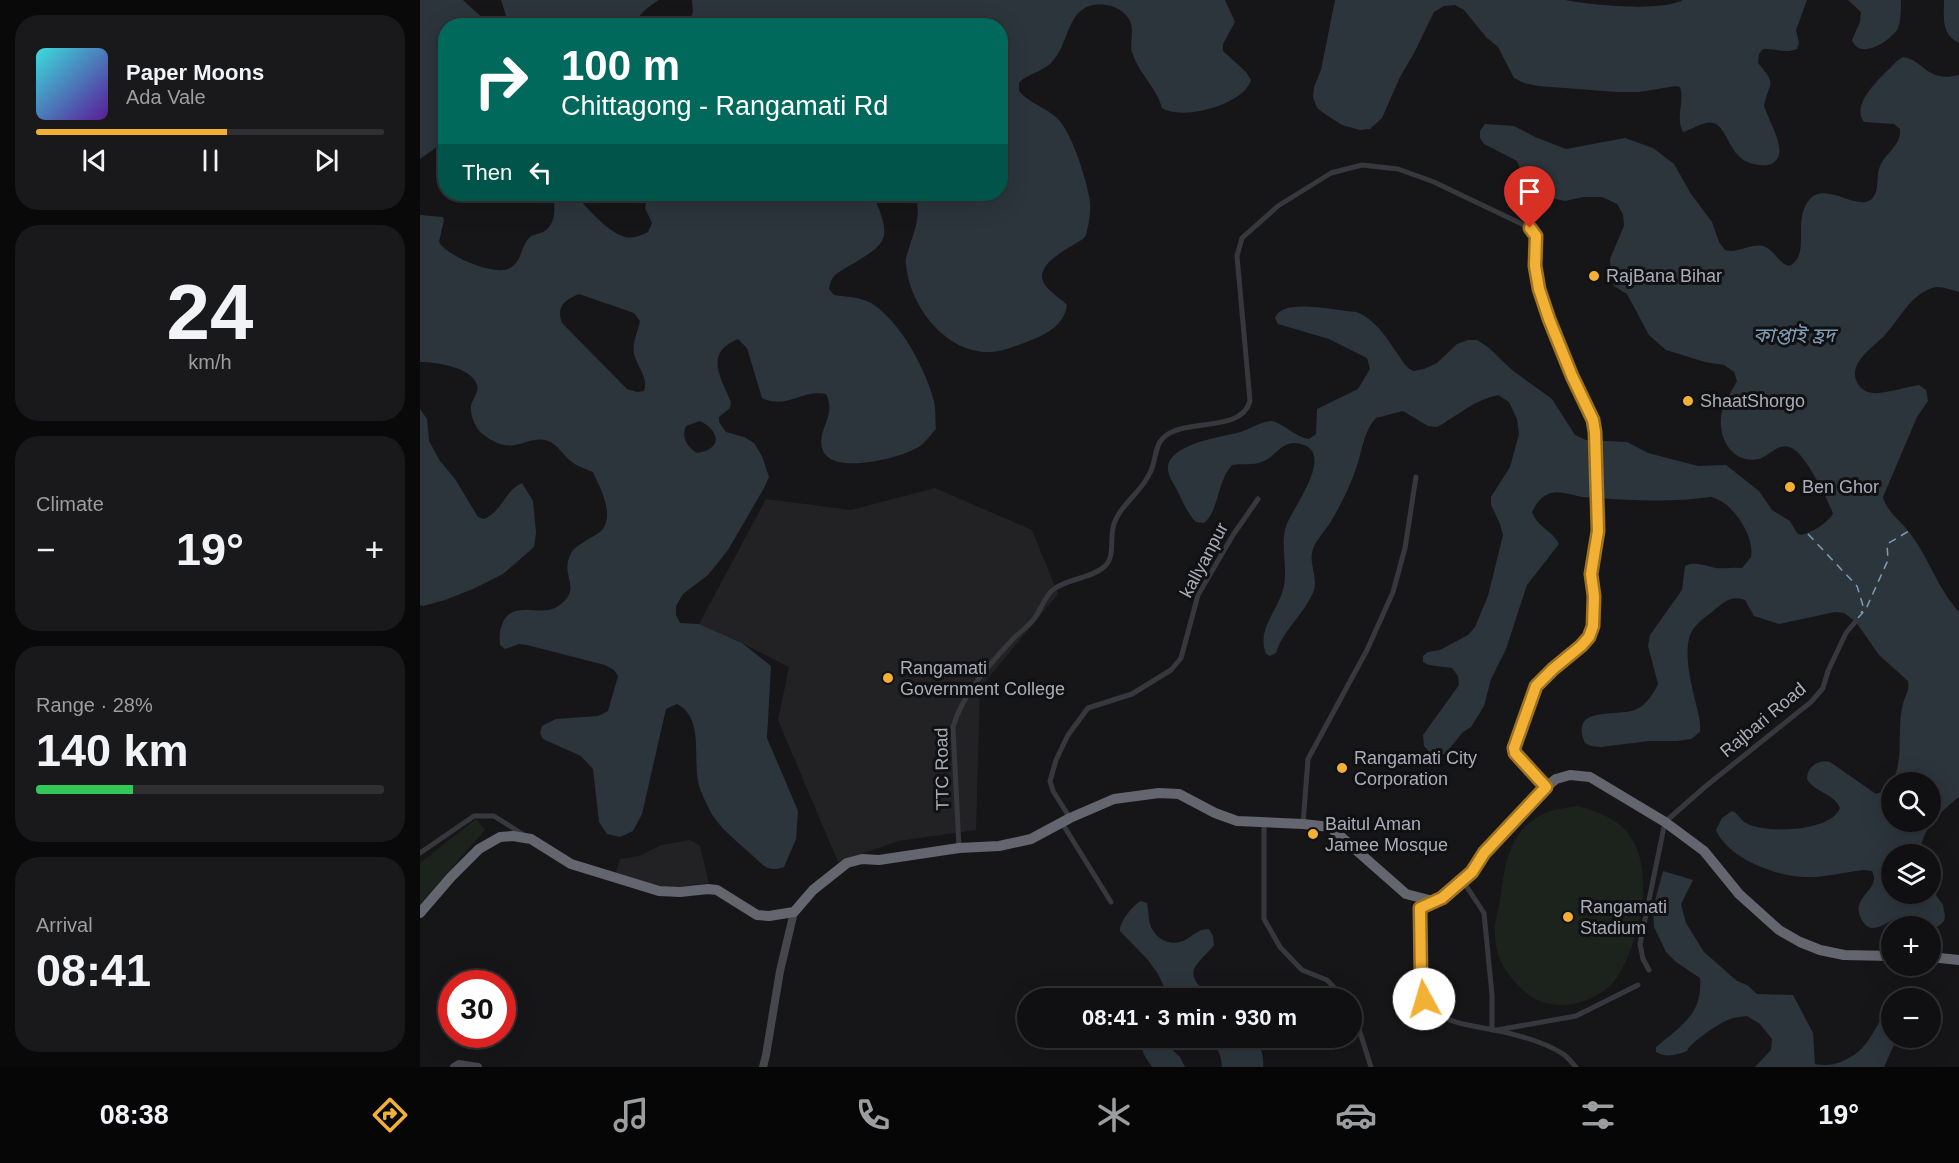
<!DOCTYPE html>
<meta charset="utf-8">
<style>
:root{--surface:#101012;--page:#19191b;--text:#f1f3f6;--muted:#9c9d9f;--line:#303032;--accent:#f2b134}
body{margin:0;font-family:Helvetica,"Noto Sans Bengali",sans-serif;background:var(--page);color:var(--text);height:100vh;display:flex;flex-direction:column;font-size:22px;white-space:nowrap}
*{box-sizing:border-box;margin:0}
p{font-size:20px;color:var(--muted)}
.icon{flex:none;width:33px;height:33px;fill:none;stroke:currentColor;stroke-width:2;stroke-linecap:round;stroke-linejoin:round}
.map{position:relative;flex:1;overflow:hidden}
.sheet{display:flex;flex-direction:column;gap:15px;padding:15px;background:#09090a;width:420px}
.sheet>*{flex:none}
.top-card{position:absolute;left:18px;top:18px;width:570px;height:183px;border-radius:24px;box-shadow:0 6px 24px #0002,0 0 0 2px var(--line);background:#00695c;color:#fff;overflow:hidden}
.buttons{position:absolute;left:1461px;top:772px;display:grid;gap:12px}
.buttons a{display:grid;place-items:center;width:60px;height:60px;border-radius:50%;background:var(--surface);box-shadow:0 6px 24px #0002,0 0 0 2px var(--line);font-size:30px}
.speed{position:absolute;left:18px;top:970px;display:flex;gap:12px;font-size:30px;font-weight:700;text-align:center}
.speed>*{display:grid;place-content:center;width:78px;height:78px;border-radius:50%;background:var(--surface);box-shadow:0 6px 24px #0002,0 0 0 2px var(--line);line-height:1}
.speed .limit{border:9px solid #d22;background:#fff;color:#111}
.pin{position:absolute;display:grid;place-items:center;width:51px;height:51px;color:#fff;margin:-62px -26px;border-radius:50% 50% 50% 0;rotate:-45deg;box-shadow:0 0 6px #0007}
.pin .icon{rotate:45deg}
.me{position:absolute;width:66px;margin:-33px;rotate:354deg;stroke-linejoin:round;filter:drop-shadow(0 0 4px #0008)}
.turn{display:flex;align-items:center;gap:21px;height:126px;padding:0 24px;font-size:27px}
.turn .icon{width:78px;height:78px;stroke-width:2.5}
.turn b{display:block;font-size:42px;line-height:51px}
.then{display:flex;align-items:center;height:57px;padding:0 24px;background:#0003;gap:12px;font-size:22px}
.big{font-size:45px;font-weight:700;line-height:1.1}
.sheet .card{flex:1;display:flex;flex-direction:column;justify-content:center;gap:9px;min-width:0;padding:0 21px;border-radius:24px;background:var(--page)}
.sheet .dial{align-items:center;gap:0}
.dial b{font-size:78px;line-height:1}
.song{display:flex;align-items:center;gap:18px}
.cover{width:72px;height:72px;border-radius:9px;background:linear-gradient(135deg,hsl(180 70% 55%),hsl(270 70% 35%))}
.played{height:6px;border-radius:3px;background:linear-gradient(90deg,var(--accent) 55%,var(--line) 55%)}
.keys{display:flex;justify-content:space-around;direction:ltr}
.heat{display:flex;justify-content:space-between;align-items:center;font-size:33px;direction:ltr}
.charge{height:9px;border-radius:4px;background:linear-gradient(90deg,#34c759 28%,var(--line) 0)}
.trip{position:absolute;left:597px;top:988px;width:345px;height:60px;border-radius:30px;background:var(--surface);box-shadow:0 6px 24px #0002,0 0 0 2px var(--line);font-weight:700;line-height:60px;text-align:center}
.dock{display:flex;height:96px;justify-content:space-around;align-items:center;background:#060607;color:var(--muted)}
.dock .icon{width:42px;height:42px}
.dock .active{color:var(--accent)}
.dock b{font-size:27px;color:var(--text)}
main{display:flex;flex:1;min-height:0}
.map>svg:first-child{display:block}
</style>
<main>
<section class="sheet">
<div class="card">
<div class="song"><i class="cover"></i><div><b>Paper Moons</b><p>Ada Vale</p></div></div>
<div class="played"></div>
<div class="keys"><svg class="icon" aria-label="previous" viewBox="0 0 24 24"><path d="M18 5L8 12l10 7zM5 5v14"/></svg><svg class="icon" aria-label="pause" viewBox="0 0 24 24"><path d="M8 5v14M16 5v14"/></svg><svg class="icon" aria-label="next" viewBox="0 0 24 24"><path d="M6 5l10 7-10 7zM19 5v14"/></svg></div>
</div>
<div class="card dial"><b>24</b><p>km/h</p></div>
<div class="card"><p>Climate</p>
<div class="heat"><a>−</a><b class="big">19°</b><a>+</a></div>
</div>
<div class="card"><p>Range · 28%</p><b class="big">140 km</b><div class="charge"></div></div>
<div class="card"><p>Arrival</p><b class="big">08:41</b></div>
</section>
<div class="map">
<svg width="1539" height="1067" viewBox="0 0 1539 1067">
<rect width="100%" height="100%" fill="#161618"/>
<g fill="#222225">
<path d="M515,488L612,530L638,594L560,688L556,830L478,841L418,862L358,720L369,667L322,643L279,624L346,499L431,510Z"/>
<path d="M270,840L280,846L289,883L257,887L241,886L195,876L200,859L219,856L241,845Z"/>
</g>
<g fill="#1c231d">
<path d="M1157,806C1174,811 1189,815 1202,827C1239,861 1221,938 1198,976C1187,994 1160,1006 1139,1005C1124,1004 1114,1000 1103,990C1086,973 1076,960 1075,935C1074,922 1079,908 1081,895C1085,859 1092,824 1131,811C1139,808 1149,808 1157,806Z"/>
<path d="M56,819L65,830L0,904V863Z"/>
</g>
<g fill="#2c353c" fill-rule="evenodd">
<path d="M0,0H43L70,25L26,26L25,111L19,119C26,143 19,146 0,159Z"/>
<path d="M81,0H239C228,7 219,13 215,25L87,26L88,22Z"/>
<path d="M272,0H805L815,22L803,44V51L826,72L831,80C824,105 762,121 742,108C736,87 721,76 713,55C708,44 716,31 709,19C704,11 695,6 686,5C645,0 652,43 631,63C624,70 611,74 603,79L599,83V91C609,103 625,107 637,118C652,133 665,175 669,196C672,207 669,226 665,237C656,246 610,263 625,285C631,293 640,298 647,305C644,326 626,334 609,341C596,346 580,353 565,352C523,350 489,304 486,264C485,259 487,255 488,251C494,231 503,213 494,194H580V26L268,25L273,12Z"/>
<path d="M915,0H1145C1171,5 1241,12 1263,0H1387L1376,30L1379,43L1377,49C1365,54 1355,48 1343,49L1339,54L1338,63C1359,87 1348,82 1344,106C1348,119 1366,148 1357,159C1353,165 1347,166 1340,165C1308,163 1310,129 1294,123C1285,120 1273,129 1263,132C1255,117 1265,102 1260,87L1256,86L1219,92H1197L1118,86L1104,83L1094,78L1078,47L1066,37L1044,10L1035,5L1024,6L1014,12L994,53L980,77L962,118L950,129L940,130L922,125L905,114L897,108L893,97L894,87L901,70Z"/>
<path d="M1428,0H1481C1481,8 1481,21 1478,28C1471,41 1440,61 1432,40L1440,22L1441,12Z"/>
<path d="M1524,0H1539V43C1521,34 1524,18 1524,0Z"/>
<path d="M1483,57C1505,61 1507,83 1539,75V292C1531,290 1520,285 1512,288C1489,296 1480,319 1464,336C1452,348 1426,365 1438,384C1442,391 1451,394 1458,393C1472,392 1485,387 1499,385L1506,390L1508,401L1497,417L1463,497C1467,512 1479,519 1488,531C1508,555 1517,588 1539,612V797C1520,812 1501,829 1500,855H1472V894H1510L1511,888L1523,905L1525,916L1524,921C1517,928 1516,928 1509,927C1507,926 1503,928 1500,927C1494,925 1491,918 1484,917C1469,916 1451,943 1440,916C1432,896 1462,889 1452,871L1444,870C1424,872 1404,878 1384,877C1355,876 1308,858 1296,830L1302,818L1312,811C1318,813 1320,820 1326,823C1345,834 1411,832 1420,808C1414,793 1395,793 1387,779C1387,767 1398,759 1410,762L1456,794L1468,790L1471,784L1472,822H1510V783H1472C1485,758 1476,730 1483,704C1485,695 1490,691 1488,681L1459,655L1436,622L1424,613L1415,612L1359,624L1334,616L1325,600C1311,595 1304,602 1292,612C1284,618 1274,625 1270,635C1264,653 1270,678 1274,696C1277,709 1281,719 1280,732L1271,739L1257,741H1229L1181,747L1171,746L1165,743C1148,704 1199,718 1217,709C1226,705 1234,693 1238,684L1228,646L1230,635L1262,590L1265,566C1275,561 1285,566 1296,568C1304,569 1313,567 1322,568L1331,557C1335,536 1312,501 1291,497C1249,503 1206,500 1164,497C1154,496 1141,490 1131,493C1121,496 1117,503 1112,512C1118,528 1132,530 1139,544L1107,585L1086,649L1071,679L1064,706L1051,727L1043,732L1025,754L1013,756L1004,746L1003,735L1039,685L1038,676L1032,668L1009,665L1003,662V656L1008,652L1020,650L1048,635L1055,627L1068,596L1083,535L1080,524L1071,505V497L1090,467L1099,434L1097,419L1089,402L1078,395C1052,401 1039,415 1017,427L1008,426L983,411L956,418C946,429 944,441 940,455C934,479 923,501 910,523C905,531 896,540 893,549C888,562 898,577 894,590C885,614 864,628 856,653L850,656L846,654C836,629 859,610 864,586C868,566 860,546 866,526C872,508 921,447 875,443C862,442 854,457 844,461C834,466 822,463 812,465C797,481 799,511 784,523L776,522C767,513 763,502 757,490C754,484 748,476 748,469C747,445 799,437 817,433C826,431 844,420 852,421C863,423 875,437 889,439L896,434L897,409L938,389L950,369L947,358L909,339L858,324L855,318C862,297 917,311 936,312C954,318 967,338 977,353C982,360 985,368 994,371L1004,369L1017,363L1037,344L1048,340H1057L1068,347L1092,370L1132,399L1155,435L1166,440L1207,442L1228,453L1278,466L1306,465L1339,491L1352,510L1370,521L1377,533L1381,535C1393,532 1406,524 1413,514C1408,499 1385,454 1372,448C1359,441 1350,456 1339,459C1308,465 1294,430 1304,405C1307,397 1313,389 1317,381L1314,372L1304,365L1285,362L1246,350L1229,335L1207,294L1194,286L1191,275L1190,259L1204,226L1203,214L1197,204L1182,197H1163L1145,201L1131,198L1104,179L1097,161L1064,144L1060,138V131L1065,124L1094,126L1115,137L1146,149L1205,138L1233,148L1254,164L1271,194L1292,222L1299,242L1305,250C1318,254 1330,243 1343,246C1355,250 1358,263 1369,266C1392,255 1371,221 1390,199C1407,180 1442,216 1454,196C1460,187 1455,174 1461,164C1468,151 1481,145 1480,129L1474,124L1444,122C1429,103 1465,74 1477,61Z"/>
<path d="M133,194H154C167,207 187,232 205,237C213,239 222,235 228,232L232,223L225,208L228,194H453C457,206 466,221 464,235C462,252 426,265 414,276C411,279 410,284 409,289L414,295C426,297 440,297 451,303C481,322 505,368 514,401C516,410 515,420 516,429C511,434 506,442 500,446C483,458 409,477 402,448C397,428 417,417 406,394C382,389 366,410 342,398L327,348L318,339C284,353 300,376 311,402L310,408L299,417V422L306,432L324,437L334,443L342,456L349,477L344,488L308,550L288,575L263,594L256,606V615L260,623L279,624L322,643L351,666L347,738L378,811L376,839L364,867C348,873 343,865 332,855C316,840 298,828 288,807C285,800 281,793 279,786C272,760 285,718 257,704L246,709L222,814L213,831L200,837L187,834L179,822L173,769L161,756L123,739L120,733L122,726L136,719L178,716L188,711L198,676L194,670L185,665L107,645L99,644L85,649L80,645C78,633 82,614 96,611C112,607 126,616 141,604C161,588 142,577 149,558C152,549 156,547 164,542C169,538 179,534 183,529C194,512 180,488 173,472C166,469 158,467 152,462C143,456 139,445 128,441C106,433 95,459 64,435C56,430 50,416 51,406C52,399 59,393 57,385C52,367 15,362 0,362V215L23,217L24,220L19,242C27,256 75,277 90,268C102,262 101,245 110,237C114,234 119,234 123,232C137,224 135,207 133,194ZM159,294L214,313L220,321C218,331 212,343 214,354C217,366 229,379 224,391L217,392L207,389L142,323C136,307 144,300 159,294ZM280,421C300,431 303,449 277,453C267,447 261,437 266,426Z"/>
<path d="M0,409L7,419L9,441L20,461L35,479L58,517L64,519C82,512 85,490 102,483L113,501L116,533L114,547L83,574L53,589L25,600L3,606L0,605Z"/>
<path d="M1243,871L1273,880L1261,904L1266,923L1284,952L1317,981L1327,985L1337,994L1373,995L1393,1033L1395,1064C1408,1066 1415,1065 1427,1059C1452,1047 1453,1025 1471,1007L1472,1038H1477L1464,1067H1335L1351,1050L1352,1039L1340,1024L1327,1016C1321,1017 1314,1017 1308,1020C1299,1023 1270,1043 1267,1051C1257,1055 1246,1058 1236,1052V1047C1261,1026 1283,1014 1280,978L1256,962L1246,952L1234,927L1233,908Z"/>
<path d="M721,901L727,903C729,911 728,920 731,927C738,942 754,947 767,939C774,934 780,929 789,929L793,936L794,945C789,952 783,956 778,963C764,977 785,992 796,999H750L738,974L728,960L700,931C699,922 714,904 721,901Z"/>
<path d="M724,1038H739L760,1057L765,1067H732C725,1055 719,1052 724,1038Z"/>
<path d="M789,1038H834C841,1048 844,1055 843,1067H802C801,1056 798,1046 789,1038Z"/>
</g>
<g fill="none" stroke-linecap="round" stroke-linejoin="round">
<g stroke="#7f9bb3" stroke-width="1.5" stroke-dasharray="8 6" stroke-linecap="butt">
<path d="M1388,534L1437,586L1444,609L1441,613"/>
<path d="M1438,618L1446,609L1468,560L1467,544L1489,531"/>
</g>
<g stroke="#37383d" stroke-width="5">
<path d="M650,818L633,791L630,781L636,760L648,735L668,708L712,694L751,670L761,658L778,595L813,535L838,499"/>
<path d="M642,823L691,902"/>
<path d="M844,823V919L860,947L882,970L907,980L925,999"/>
<path d="M883,824L888,759L947,650L973,592L985,548L996,477"/>
<path d="M539,848L533,727C542,695 569,665 591,641C598,633 608,627 614,619C621,610 625,595 634,589C649,578 670,579 684,567C695,558 690,541 693,528C696,510 716,496 726,480C728,476 731,472 732,468C736,458 735,446 743,438C764,417 821,434 830,401L817,256L822,238L858,206L911,173L942,165L978,169L1014,182L1110,228L1116,236L1115,266L1129,319L1173,420L1175,432L1178,531L1171,574L1174,596L1173,626L1169,637L1161,646L1133,669L1116,686L1093,748L1095,753L1126,787"/>
<path d="M0,853L54,816H74L104,835"/>
<path d="M1043,881L1064,913L1072,995V1030"/>
<path d="M1012,902L1000,908C999,924 997,987 1005,999C1019,1024 1050,1025 1074,1030C1094,1034 1125,1042 1143,1054C1148,1057 1152,1063 1156,1067"/>
<path d="M1229,970L1223,959L1220,944L1245,822L1286,786L1391,702L1403,688L1408,671L1426,633L1436,621"/>
<path d="M932,1007L951,1067"/>
<path d="M1077,1030L1156,1016L1218,985"/>
</g>
<g stroke="#45474d" stroke-width="8">
<path d="M34,1067L39,1064L58,1067"/>
<path d="M343,1067L346,1055L360,971L374,912"/>
</g>
<g stroke="#63666e" stroke-width="10">
<path d="M0,913L31,877L59,849L80,837L93,836L111,839L151,864L239,891L260,892L288,889L297,890L337,915L349,916L374,912L393,890L427,863L442,859L459,860L539,848L579,846L611,839L650,818L694,799L739,793L759,794L795,813L817,821L883,824L910,827L986,894L1013,901L1022,898L1052,872L1064,853L1126,787L1136,779L1150,775L1170,777L1245,822L1284,851L1319,894L1359,930L1380,942L1400,950L1424,955L1472,956"/>
<path d="M1510,957L1539,960"/>
</g>
</g>
<g fill="none" stroke-linecap="round" stroke-linejoin="round">
<defs>
<path id="route" d="M1004,999L1001,978L1000,908L1022,898L1052,872L1064,853L1126,787L1095,753L1094,748L1116,686L1133,669L1161,646L1169,637L1173,626L1174,596L1171,574L1178,531L1175,432L1173,420L1152,376L1129,319L1119,289L1115,266L1116,236L1110,228"/>
</defs>
<use href="#route" stroke="#9d7322" stroke-width="15"/>
<use href="#route" stroke="#f2b134" stroke-width="10"/>
</g>
<g fill="#f2b134" stroke="#111113" stroke-width="2">
<circle cx="1174" cy="276" r="6"/>
<circle cx="1268" cy="401" r="6"/>
<circle cx="1370" cy="487" r="6"/>
<circle cx="468" cy="678" r="6"/>
<circle cx="922" cy="768" r="6"/>
<circle cx="893" cy="834" r="6"/>
<circle cx="1148" cy="917" r="6"/>
</g>
<g text-anchor="middle" dominant-baseline="central" stroke-width="6" stroke-linejoin="round" paint-order="stroke">
<g font-size="18" fill="#a8adb8" stroke="#111113" text-anchor="start">
<text x="1186" y="276">RajBana Bihar</text>
<text x="1280" y="401">ShaatShorgo</text>
<text x="1382" y="487">Ben Ghor</text>
<text x="480" y="668">Rangamati<tspan x="480" dy="21">Government College</tspan></text>
<text x="934" y="758">Rangamati City<tspan x="934" dy="21">Corporation</tspan></text>
<text x="905" y="824">Baitul Aman<tspan x="905" dy="21">Jamee Mosque</tspan></text>
<text x="1160" y="907">Rangamati<tspan x="1160" dy="21">Stadium</tspan></text>
</g>
<g font-size="18" fill="#a8adb8" stroke="#111113">
<text transform="translate(784 560) rotate(-62)">kallyanpur</text>
<text transform="translate(1343 720) rotate(-40)">Rajbari Road</text>
<text transform="translate(522 769) rotate(-91)">TTC Road</text>
</g>
<g font-size="20" font-style="italic" fill="#7f9bb3" stroke="#111113">
<text x="1374" y="335">কাপ্তাই হ্রদ</text>
</g>
</g>
</svg>
<div class="buttons">
<a><svg class="icon" aria-label="search" viewBox="0 0 24 24"><circle cx="10" cy="10" r="6"/><path d="M15 15l6 6"/></svg></a>
<a><svg class="icon" aria-label="layers" viewBox="0 0 24 24"><path d="M12 4l9 5-9 5-9-5zM3 14l9 5 9-5"/></svg></a>
<a>+</a>
<a>−</a>
</div>
<div class="speed"><div class="limit">30</div></div>
<div class="pin" style="left:1110px;top:228px;background:#d93025"><svg class="icon" aria-label="arrive" viewBox="0 0 24 24"><path d="M6 21V4h12l-3 4 3 4H6"/></svg></div>
<svg class="me" style="left:1004px;top:999px" viewBox="-20 -20 40 40"><circle r="19" fill="#fff"/><path d="M0-13L10 11 0 6-10 11z" fill="#f2b134"/></svg>
<div class="trip">08:41 · 3 min · 930 m</div>
<div class="top-card">
<div class="turn"><svg class="icon" aria-label="right" viewBox="0 0 24 24"><path d="M7 20v-9h11M14 6l5 5-5 5"/></svg><div><b>100 m</b>Chittagong - Rangamati Rd</div></div>
<div class="then">Then<svg class="icon" aria-label="left" viewBox="0 0 24 24"><path d="M17 20v-9H6M10 6l-5 5 5 5"/></svg></div>
</div>
</div>
</main>
<nav class="dock">
<b>08:38</b>
<svg class="icon active" aria-label="directions" viewBox="0 0 24 24"><path d="M12 3l9 9-9 9-9-9zM9 14v-3h6M13 9l2 2-2 2"/></svg>
<svg class="icon" aria-label="music" viewBox="0 0 24 24"><path d="M9 18V5l10-2v13"/><circle cx="6" cy="18" r="3"/><circle cx="16" cy="16" r="3"/></svg>
<svg class="icon" aria-label="phone" viewBox="0 0 24 24"><path d="M5 4h4l2 5-3 2q2 4 5 5l2-3 5 2v4C11 20 4 13 5 4z"/></svg>
<svg class="icon" aria-label="climate" viewBox="0 0 24 24"><path d="M12 3v18M4 7l16 10M4 17L20 7"/></svg>
<svg class="icon" aria-label="car" viewBox="0 0 24 24"><path d="M5 17H2v-5l4-1 3-4h7l3 4 3 1v5h-3M9 17h6M6 11h13"/><circle cx="7" cy="17" r="2"/><circle cx="17" cy="17" r="2"/></svg>
<svg class="icon" aria-label="filters" viewBox="0 0 24 24"><path d="M4 7h16M4 17h16"/><circle cx="9" cy="7" r="2"/><circle cx="15" cy="17" r="2"/></svg>
<b>19°</b>
</nav>
